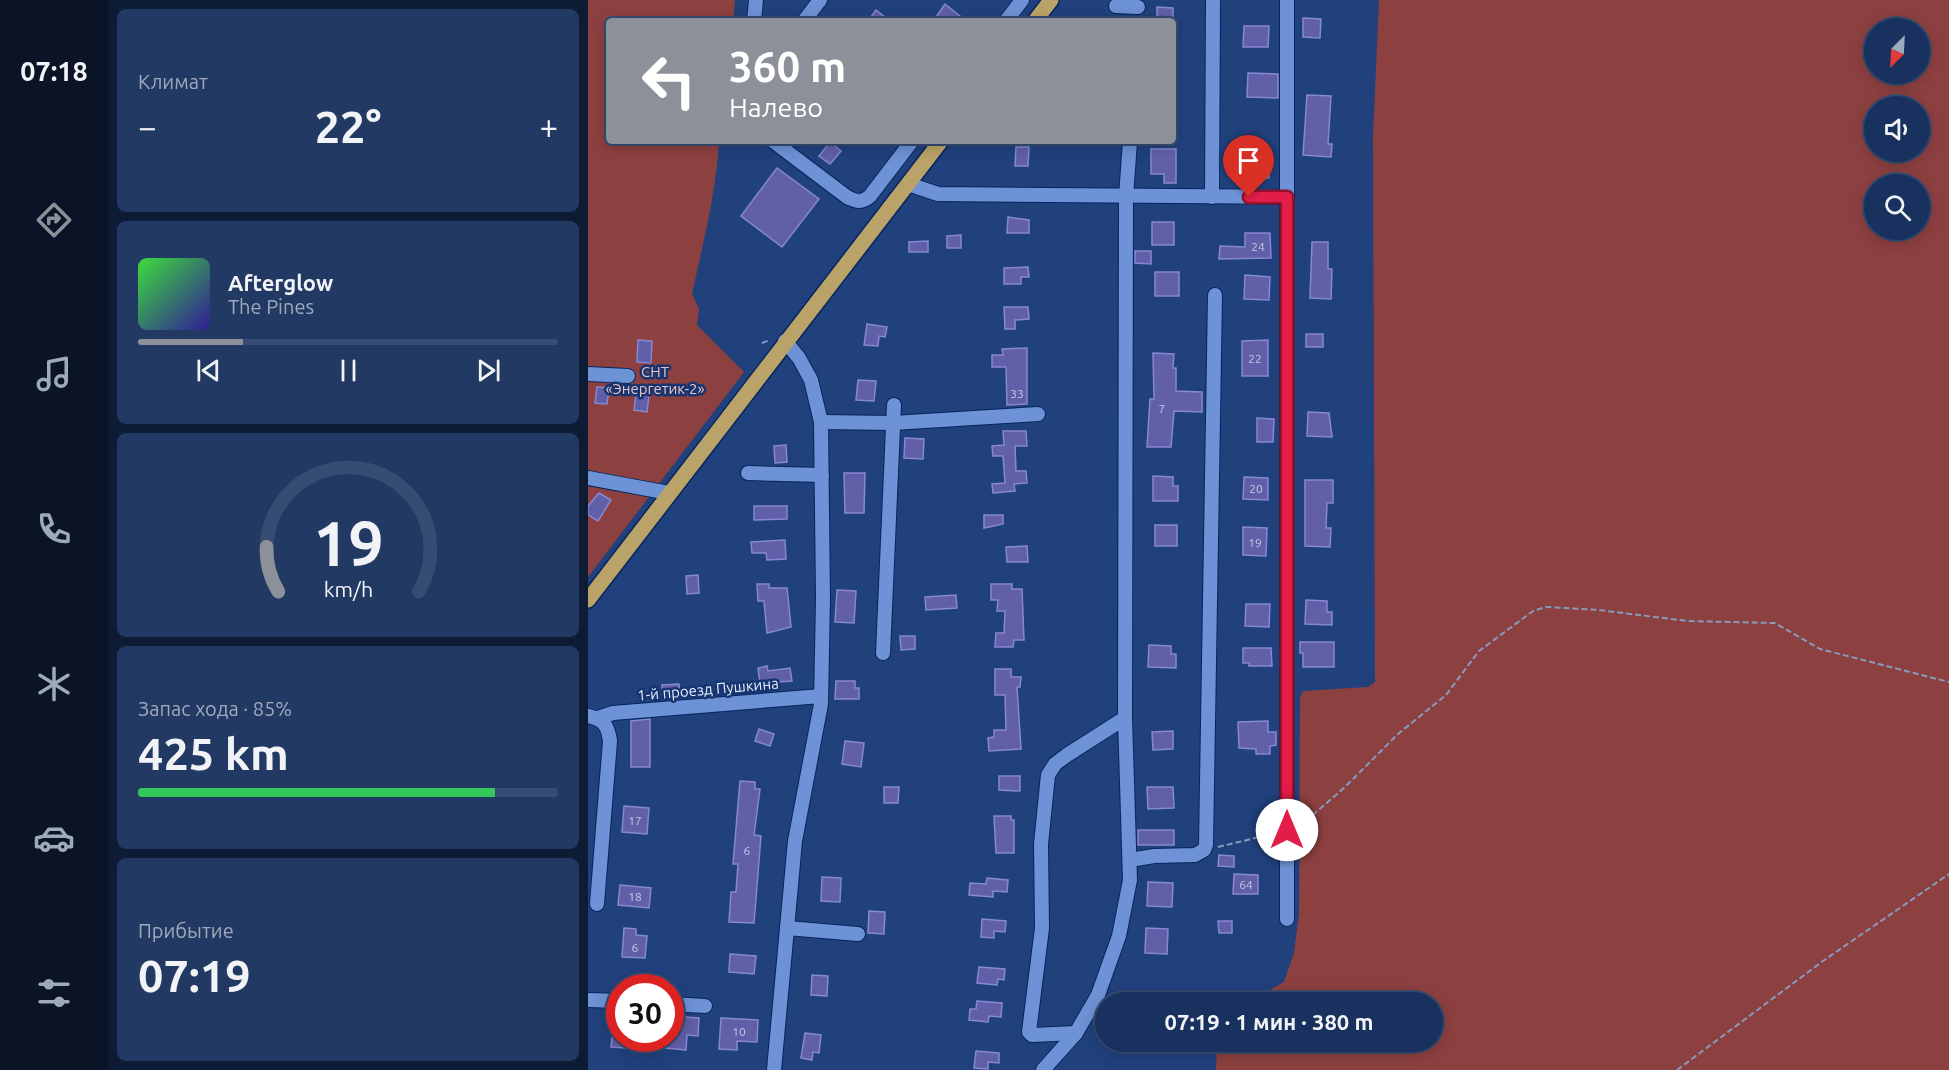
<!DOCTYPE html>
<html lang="ru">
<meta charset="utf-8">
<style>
:root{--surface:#19315e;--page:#223964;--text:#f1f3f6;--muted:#9fa9bc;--line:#374c73;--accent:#8c9099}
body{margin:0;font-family:Ubuntu,sans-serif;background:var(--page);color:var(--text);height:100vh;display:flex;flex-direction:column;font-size:22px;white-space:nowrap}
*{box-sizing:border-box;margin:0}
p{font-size:20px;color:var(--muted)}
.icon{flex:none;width:33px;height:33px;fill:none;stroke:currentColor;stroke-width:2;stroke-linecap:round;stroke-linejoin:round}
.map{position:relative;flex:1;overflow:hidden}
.drawer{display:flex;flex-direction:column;gap:9px;padding:9px;background:#0e1b34;width:480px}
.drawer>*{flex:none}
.banner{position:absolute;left:18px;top:18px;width:570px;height:126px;border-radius:6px;box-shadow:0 3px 15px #0003,0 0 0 2px var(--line);background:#8c9099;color:#fff;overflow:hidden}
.needle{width:39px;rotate:204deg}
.controls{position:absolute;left:1276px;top:18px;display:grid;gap:12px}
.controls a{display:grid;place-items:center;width:66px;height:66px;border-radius:50%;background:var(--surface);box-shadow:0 3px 15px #0003,0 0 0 2px var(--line);font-size:30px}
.speed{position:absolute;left:18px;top:974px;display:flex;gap:12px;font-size:30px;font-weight:700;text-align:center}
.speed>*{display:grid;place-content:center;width:78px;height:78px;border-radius:50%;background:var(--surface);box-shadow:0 3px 15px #0003,0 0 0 2px var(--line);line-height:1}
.speed .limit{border:9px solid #d22;background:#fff;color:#111}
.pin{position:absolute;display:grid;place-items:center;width:51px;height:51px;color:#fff;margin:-62px -26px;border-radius:50% 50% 50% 0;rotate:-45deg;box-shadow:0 0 6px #0007}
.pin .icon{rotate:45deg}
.me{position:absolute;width:66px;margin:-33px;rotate:0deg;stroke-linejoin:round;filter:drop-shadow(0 0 4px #0008)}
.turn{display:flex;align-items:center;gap:21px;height:126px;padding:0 24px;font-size:27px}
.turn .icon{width:78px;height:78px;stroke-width:2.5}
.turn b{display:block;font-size:42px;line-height:51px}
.big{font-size:45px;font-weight:700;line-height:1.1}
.drawer .card{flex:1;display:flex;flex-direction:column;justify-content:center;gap:9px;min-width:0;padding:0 21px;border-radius:9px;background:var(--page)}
.drawer .dial{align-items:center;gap:0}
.dial svg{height:156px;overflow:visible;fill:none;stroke:var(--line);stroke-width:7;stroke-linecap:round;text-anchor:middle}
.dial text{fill:var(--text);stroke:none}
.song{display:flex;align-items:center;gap:18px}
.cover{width:72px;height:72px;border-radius:9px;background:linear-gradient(135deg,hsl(120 70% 55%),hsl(250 70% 35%))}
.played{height:6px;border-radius:3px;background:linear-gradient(90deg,var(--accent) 25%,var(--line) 25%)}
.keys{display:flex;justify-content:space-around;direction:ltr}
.heat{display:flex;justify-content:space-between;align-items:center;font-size:33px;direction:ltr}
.charge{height:9px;border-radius:4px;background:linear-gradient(90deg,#34c759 85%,var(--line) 0)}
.trip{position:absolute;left:507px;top:992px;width:348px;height:60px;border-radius:30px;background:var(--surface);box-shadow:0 3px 15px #0003,0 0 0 2px var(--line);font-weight:700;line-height:60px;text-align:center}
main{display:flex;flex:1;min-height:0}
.tabs{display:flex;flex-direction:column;width:108px;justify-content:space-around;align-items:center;background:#0a1426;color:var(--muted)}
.tabs .icon{width:42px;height:42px}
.tabs .on{color:var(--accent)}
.tabs b{font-size:27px;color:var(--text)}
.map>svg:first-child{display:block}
</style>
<main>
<nav class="tabs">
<b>07:18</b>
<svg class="icon on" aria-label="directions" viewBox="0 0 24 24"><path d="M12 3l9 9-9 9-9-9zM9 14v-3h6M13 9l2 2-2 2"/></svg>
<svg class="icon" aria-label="music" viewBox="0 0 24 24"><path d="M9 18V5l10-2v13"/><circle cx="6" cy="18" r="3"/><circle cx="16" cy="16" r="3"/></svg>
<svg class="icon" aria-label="phone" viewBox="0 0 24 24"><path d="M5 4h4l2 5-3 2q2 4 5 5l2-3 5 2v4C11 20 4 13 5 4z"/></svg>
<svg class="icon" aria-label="climate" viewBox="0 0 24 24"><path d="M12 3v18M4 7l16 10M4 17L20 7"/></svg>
<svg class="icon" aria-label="car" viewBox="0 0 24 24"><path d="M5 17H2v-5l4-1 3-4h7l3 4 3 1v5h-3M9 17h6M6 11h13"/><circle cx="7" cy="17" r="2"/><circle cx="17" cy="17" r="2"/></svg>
<svg class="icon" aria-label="filters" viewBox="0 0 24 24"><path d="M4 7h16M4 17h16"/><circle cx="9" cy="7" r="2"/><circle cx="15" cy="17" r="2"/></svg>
</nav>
<section class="drawer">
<div class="card"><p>Климат</p>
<div class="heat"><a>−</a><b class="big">22°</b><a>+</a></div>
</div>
<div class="card">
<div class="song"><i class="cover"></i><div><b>Afterglow</b><p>The Pines</p></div></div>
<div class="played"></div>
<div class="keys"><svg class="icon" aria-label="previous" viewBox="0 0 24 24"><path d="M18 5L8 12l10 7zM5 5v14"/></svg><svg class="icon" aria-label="pause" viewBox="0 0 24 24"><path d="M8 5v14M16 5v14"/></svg><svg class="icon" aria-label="next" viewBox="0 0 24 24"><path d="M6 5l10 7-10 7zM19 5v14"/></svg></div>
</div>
<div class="card dial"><svg viewBox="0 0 100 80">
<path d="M14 69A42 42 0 1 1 86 69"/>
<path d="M14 69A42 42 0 0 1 8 46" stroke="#8c9099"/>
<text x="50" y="56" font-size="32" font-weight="700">19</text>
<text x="50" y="72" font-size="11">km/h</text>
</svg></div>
<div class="card"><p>Запас хода · 85%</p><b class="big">425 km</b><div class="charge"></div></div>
<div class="card"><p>Прибытие</p><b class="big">07:19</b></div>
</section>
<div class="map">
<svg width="1361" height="1070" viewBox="0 0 1361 1070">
<rect width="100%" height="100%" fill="#21417d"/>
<g fill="#8d4040" fill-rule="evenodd">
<path d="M0,0H147L145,21H21V141H131C128,194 115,243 104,294L111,309L109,325L156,372L0,577Z"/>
<path d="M791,0H1361V1070H628L629,1041H844V1002H661L696,982L706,953L711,913L712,698L715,691L780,687L787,682L785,137ZM1332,28V74H1287V28ZM1332,106V152H1287V106ZM1332,184V230H1287V184Z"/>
</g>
<g fill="#605fa8" stroke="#8688d2" stroke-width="1.5">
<path d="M357,4L372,16L368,21H353L348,17Z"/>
<path d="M569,7L585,8V21H569Z"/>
<path d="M288,10L302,21H280Z"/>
<path d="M715,18L733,19L732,38L715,37Z"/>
<path d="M656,26H681L680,47H655Z"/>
<path d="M660,73L690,74V98L659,97Z"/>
<path d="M719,95L743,96L740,144H744L743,157L715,155Z"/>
<path d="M242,142L253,151L242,164L231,156Z"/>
<path d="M428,147H441L440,166H427Z"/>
<path d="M563,149H588V183H576V174H563Z"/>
<path d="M681,152V178H646V164H654V153Z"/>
<path d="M189,168L231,199L194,247L153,216Z"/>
<path d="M420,217L441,220V233H419Z"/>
<rect x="564" y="222" width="22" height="23"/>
<path d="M657,233H682L683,258L631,259L632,246L657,247Z"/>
<path d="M373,235V248H359V236Z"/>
<path d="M340,241V252H321V242Z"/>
<path d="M724,242H740V269H744L743,299L722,298Z"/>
<path d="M547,251H563V264L547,263Z"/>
<path d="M440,267L441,277H433V284H416V268Z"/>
<rect x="567" y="272" width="24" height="24"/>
<path d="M657,275L682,277L681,300L656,299Z"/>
<path d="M416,307H440L441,319L427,320V329H417Z"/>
<path d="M279,324L299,327L297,337L291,336L290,346L276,345Z"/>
<rect x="718" y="334" width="17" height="13"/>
<path d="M50,340L64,341L63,363L49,362Z"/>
<path d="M680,340V376H654V341Z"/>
<path d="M439,348V404L419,405L418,367H404V355H415L414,349Z"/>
<path d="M565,353L586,354L585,368H588V391L614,392V412L586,411L583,447H559L562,399H566Z"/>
<path d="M270,380L288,381L286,401L268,400Z"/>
<path d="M9,387L21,388L19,404L7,403Z"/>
<path d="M48,394L61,395L59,412L46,410Z"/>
<path d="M720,412L741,413L744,437L719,436Z"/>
<path d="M669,418L686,419L685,442H669Z"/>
<path d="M415,431H438L439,446H427L428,471H438L439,483L426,484L427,491L405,493L404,484L417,483L415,456H405L404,446L416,445Z"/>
<path d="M317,438L336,439L335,459L316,458Z"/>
<path d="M198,445L199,462L187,463L186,446Z"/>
<path d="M256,473H277L276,513H257Z"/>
<path d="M565,476L585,477V486H590V501H565Z"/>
<path d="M656,477L680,478V500L655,499Z"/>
<path d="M717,480H745V503H739L738,528H743L742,547L717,546Z"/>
<path d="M11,493L23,500L10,521L0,515V506Z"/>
<path d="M166,506H199V519L166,520Z"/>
<path d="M396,515H415V524L396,528Z"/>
<rect x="567" y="525" width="22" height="21"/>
<path d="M655,527L679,528L678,556L655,555Z"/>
<path d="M197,540L198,559L179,560L178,553H164L163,542Z"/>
<path d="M439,546L440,562H419L418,547Z"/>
<path d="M110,575L111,593L99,594L98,576Z"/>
<path d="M169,584H181V588H199L203,627L179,633L176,601H170Z"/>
<path d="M403,584H424V589H434L436,640H426L425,647H407L408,633H416L417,611H409L410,600H403Z"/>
<path d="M249,590L268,591L266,623L247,622Z"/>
<path d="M368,595L369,608L338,610L337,597Z"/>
<path d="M718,600L739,601V612H744V625L717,624Z"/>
<path d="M658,604H682L681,627L657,626Z"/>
<path d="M312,636H327V649L313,650Z"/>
<path d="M712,642H746V667H715V653H712Z"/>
<path d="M561,645L583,646V654H588V668L560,667Z"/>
<path d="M655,648H683L684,666H661V663H655Z"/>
<path d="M179,666L180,671L202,668L204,681L172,683L170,668Z"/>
<path d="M407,669H423V677H433L432,687H429L433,749L401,751L400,738L406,737V730H418L417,695H407Z"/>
<path d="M248,681H267V688H271V699H247Z"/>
<path d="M91,684L92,696L75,697L74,685Z"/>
<path d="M62,719V767H43V721Z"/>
<path d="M680,721V732H688V745L682,746V754H668V749L651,748L650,722Z"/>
<path d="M171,729L186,734L182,746L167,741Z"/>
<path d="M585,731V749L565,750L564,732Z"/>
<path d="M257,741L276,743L273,767L254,764Z"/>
<path d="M411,776H432V791L411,790Z"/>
<path d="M152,781L167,782V789H172L166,835L173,836L166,923L141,922L143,892H148L150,864H145Z"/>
<path d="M296,787H311L310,803H296Z"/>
<path d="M559,787H585L586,808L560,809Z"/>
<path d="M36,806L61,808L59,834L34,832Z"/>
<path d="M406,816H423V820H426V853H408Z"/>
<rect x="550" y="830" width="36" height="15"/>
<path d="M631,855L646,856V867L630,866Z"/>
<path d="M646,874L670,875V894H645Z"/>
<path d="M234,877L253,878L252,902L233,901Z"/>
<path d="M399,878L420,880L419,892L405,891V897L381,895L382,883L398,884Z"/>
<path d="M560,882L585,883L584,907L559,906Z"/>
<path d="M32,885L63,888L61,908L30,905Z"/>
<path d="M281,911L297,912L296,934L280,933Z"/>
<path d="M394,919L418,921L417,932L406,931V938L393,937Z"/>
<path d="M630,921H644V933H631Z"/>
<path d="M36,928L48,929V935L59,936L57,958L34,957Z"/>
<path d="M558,928L580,929L579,954L557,953Z"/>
<path d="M142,954L168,956L166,974L141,972Z"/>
<path d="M391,967L417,969L416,980L410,979L409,985L389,983Z"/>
<path d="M224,975L240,976L239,996L223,995Z"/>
<path d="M552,993L595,994L594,1002H552Z"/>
<path d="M389,1001L414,1003L413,1017L401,1016L400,1022L381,1020L382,1009H388Z"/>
<path d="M82,1016L111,1018L110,1036L99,1035L98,1050L77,1048L78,1038H82Z"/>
<path d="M133,1018L170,1020L169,1042L149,1041V1050L131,1049Z"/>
<path d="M217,1033L233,1035L231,1053L225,1052L224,1060L213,1058Z"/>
<path d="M24,1038H53V1049L23,1047Z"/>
<path d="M388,1051L411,1053V1063L400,1062V1069L386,1068Z"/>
</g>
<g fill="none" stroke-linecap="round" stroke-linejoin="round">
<defs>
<g id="minor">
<path d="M699,0V919"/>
<path d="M528,6L550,7"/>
<path d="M166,21L168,0"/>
<path d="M216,21L232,0"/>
<path d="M418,21L434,0"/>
<path d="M185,141L259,197C269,202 274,203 282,196L324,141"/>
<path d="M320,184L350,194L699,197"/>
<path d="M624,197L625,0"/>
<path d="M0,374L40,376"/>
<path d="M233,422L305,423L450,414"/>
<path d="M160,473L234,475"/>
<path d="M0,478L81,493"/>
<path d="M295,653L306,405"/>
<path d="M0,716C16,719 20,726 22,741L9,904"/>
<path d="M10,718L25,713L233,696"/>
<path d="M542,860L566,856L607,855L616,850L618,845L627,295"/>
<path d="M199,928L270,934"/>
<path d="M0,1000L32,1001"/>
<path d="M82,1004L117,1006"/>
<path d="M488,1033L444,1035L441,1032L454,928L453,844L460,775L467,764L479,755L537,718"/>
<path d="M186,1070L207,841L233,704L235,598L233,422L223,380L211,358L197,341"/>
<path d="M455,1070L488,1033L510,995L531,936L542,880L537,718L538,197L542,141"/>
</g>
<g id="major">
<path d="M447,21L463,0"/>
<path d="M0,600L353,141"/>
</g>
</defs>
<use href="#minor" stroke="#07255f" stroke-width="16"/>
<use href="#major" stroke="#07255f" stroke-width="18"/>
<g stroke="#879abf" stroke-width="2" stroke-dasharray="6 3" stroke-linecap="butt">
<path d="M174,343L182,340"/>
<path d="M711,827L757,787L810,734L858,695L891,651L945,611L958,607L1011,610L1099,621L1187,623L1232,649L1361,682"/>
<path d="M630,847L688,833"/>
<path d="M1089,1070L1235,961L1361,874"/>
</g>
<use href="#minor" stroke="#6d92d5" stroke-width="14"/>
<use href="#major" stroke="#baa368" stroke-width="15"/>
</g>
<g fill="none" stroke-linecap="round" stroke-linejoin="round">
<defs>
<path id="route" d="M661,197H699V830"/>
</defs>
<use href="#route" stroke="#92132f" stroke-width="15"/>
<use href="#route" stroke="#e11d48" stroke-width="10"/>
</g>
<g text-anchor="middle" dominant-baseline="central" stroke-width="5" stroke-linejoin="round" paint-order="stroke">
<g font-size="12" fill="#c4cae7">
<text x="670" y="246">24</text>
<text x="667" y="358">22</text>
<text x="429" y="393">33</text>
<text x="574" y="408">7</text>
<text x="668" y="488">20</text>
<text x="667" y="542">19</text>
<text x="47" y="820">17</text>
<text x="159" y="850">6</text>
<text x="658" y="884">64</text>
<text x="47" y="896">18</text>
<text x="47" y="947">6</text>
<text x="151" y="1031">10</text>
</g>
<g font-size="15" fill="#f2c1be" stroke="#163571">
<text x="67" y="371">СНТ<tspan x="67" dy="17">«Энергетик-2»</tspan></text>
</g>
<g font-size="15" fill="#e5edfc" stroke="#163571">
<text transform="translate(120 689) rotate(-5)">1-й проезд Пушкина</text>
</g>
</g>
</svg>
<div class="controls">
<a><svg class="needle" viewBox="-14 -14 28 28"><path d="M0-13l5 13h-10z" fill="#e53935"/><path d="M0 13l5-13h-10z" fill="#9fa9bc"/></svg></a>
<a><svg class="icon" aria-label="sound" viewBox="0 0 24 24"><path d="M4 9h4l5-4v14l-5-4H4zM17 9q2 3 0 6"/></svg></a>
<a><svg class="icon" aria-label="search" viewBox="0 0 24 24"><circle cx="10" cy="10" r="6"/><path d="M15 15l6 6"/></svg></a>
</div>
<div class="speed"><div class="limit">30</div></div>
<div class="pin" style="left:661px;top:197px;background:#d93025"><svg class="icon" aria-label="arrive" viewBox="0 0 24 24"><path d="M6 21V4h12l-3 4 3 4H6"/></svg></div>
<svg class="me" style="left:699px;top:830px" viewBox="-20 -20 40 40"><circle r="19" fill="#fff"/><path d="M0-13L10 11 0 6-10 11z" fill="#e11d48"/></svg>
<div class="trip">07:19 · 1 мин · 380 m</div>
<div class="banner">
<div class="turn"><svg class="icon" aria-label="left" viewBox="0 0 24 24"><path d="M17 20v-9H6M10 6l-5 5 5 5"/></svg><div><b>360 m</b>Налево</div></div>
</div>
</div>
</main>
